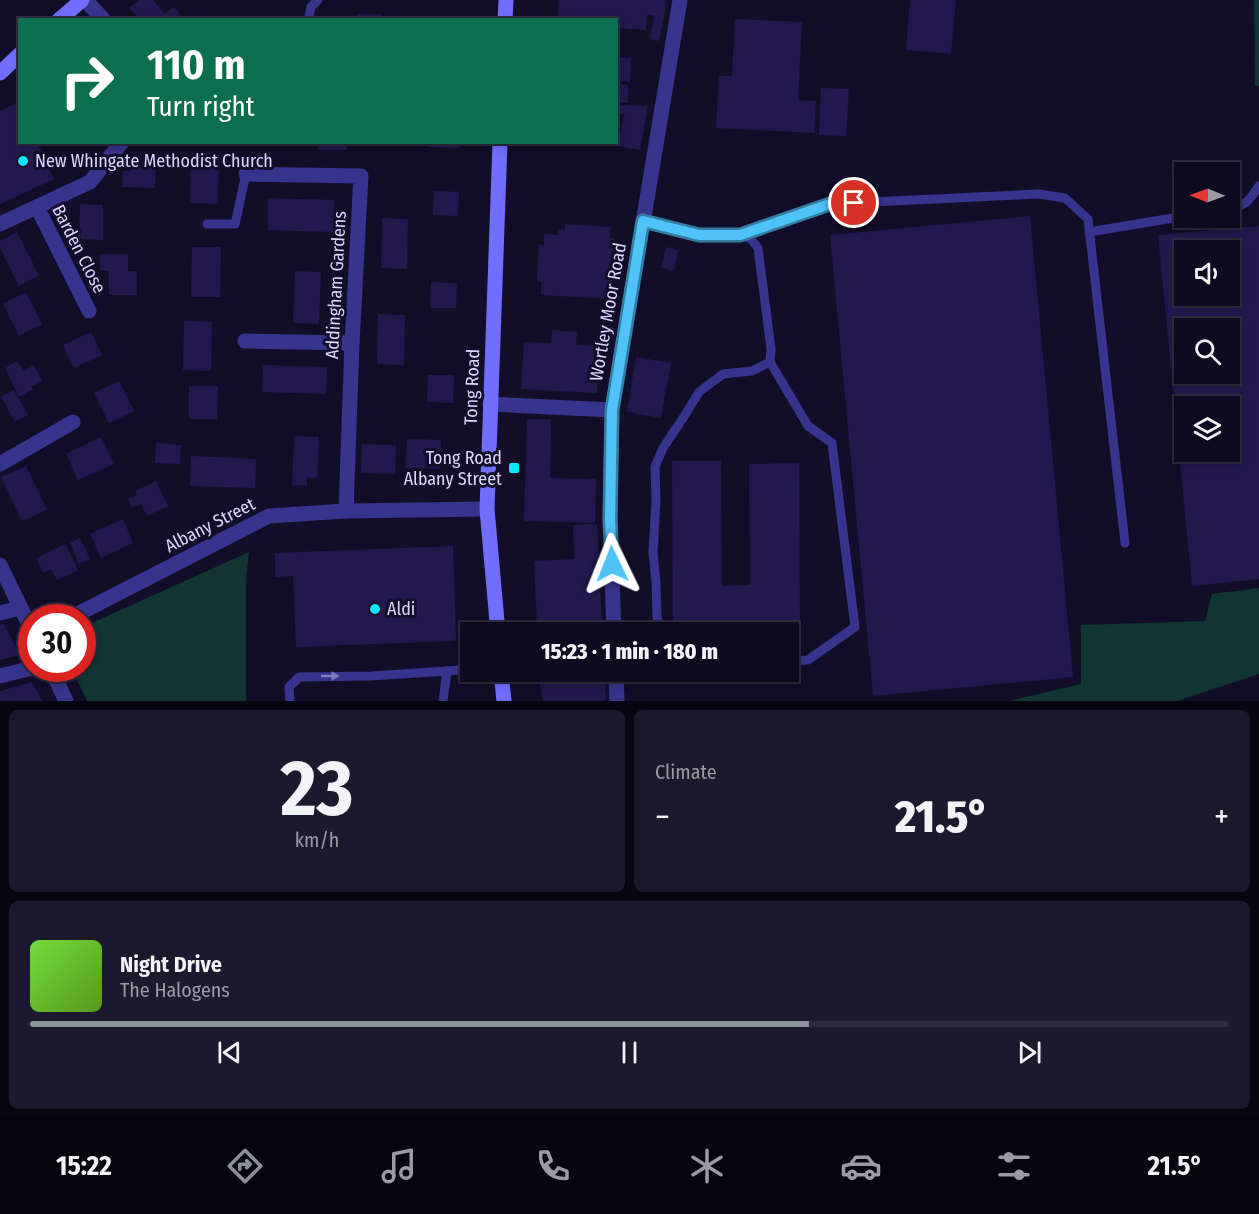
<!DOCTYPE html>
<meta charset="utf-8">
<style>
:root{--surface:#0e0a20;--page:#1c182d;--text:#f1f3f6;--muted:#9b9aa5;--line:#2e2b3e;--accent:#8c9099}
body{margin:0;font-family:"Fira Sans Condensed",sans-serif;background:var(--page);color:var(--text);height:100vh;display:flex;flex-direction:column;font-size:22px;white-space:nowrap}
*{box-sizing:border-box;margin:0}
p{font-size:20px;color:var(--muted)}
.icon{flex:none;width:33px;height:33px;fill:none;stroke:currentColor;stroke-width:2;stroke-linecap:round;stroke-linejoin:round}
.map{position:relative;height:701px;overflow:hidden}
.details{display:flex;flex-direction:column;gap:9px;padding:9px;background:#080612;flex:1}
.details>*{flex:none}
.banner{position:absolute;left:18px;top:18px;width:600px;height:126px;border-radius:0px;box-shadow:0 3px 9px #0003,0 0 0 2px var(--line);background:#0b6e4f;color:#fff;overflow:hidden}
.needle{width:39px;rotate:271deg}
.controls{position:absolute;left:1174px;top:162px;display:grid;gap:12px}
.controls a{display:grid;place-items:center;width:66px;height:66px;border-radius:0px;background:var(--surface);box-shadow:0 3px 9px #0003,0 0 0 2px var(--line);font-size:30px}
.speed{position:absolute;left:18px;top:604px;display:flex;gap:12px;font-size:30px;font-weight:700;text-align:center}
.speed>*{display:grid;place-content:center;width:78px;height:78px;border-radius:50%;background:var(--surface);box-shadow:0 3px 9px #0003,0 0 0 2px var(--line);line-height:1}
.speed .limit{border:9px solid #d22;background:#fff;color:#111}
.pin{position:absolute;display:grid;place-items:center;width:51px;height:51px;color:#fff;margin:-26px;border:3px solid #fff;border-radius:50%;box-shadow:0 2px 6px #0007}
.me{position:absolute;width:66px;margin:-33px;rotate:358deg;stroke-linejoin:round;filter:drop-shadow(0 0 4px #0008)}
.turn{display:flex;align-items:center;gap:21px;height:126px;padding:0 30px;font-size:27px}
.turn .icon{width:78px;height:78px;stroke-width:2.5}
.turn b{display:block;font-size:42px;line-height:51px}
.big{font-size:45px;font-weight:800;line-height:1.1}
.details .card{flex:1;display:flex;flex-direction:column;justify-content:center;gap:9px;min-width:0;padding:0 21px;border-radius:9px;background:var(--page)}
.details .dial{align-items:center;gap:0}
.dial b{font-size:78px;line-height:1}
.song{display:flex;align-items:center;gap:18px}
.cover{width:72px;height:72px;border-radius:9px;background:linear-gradient(135deg,hsl(100 70% 55%),hsl(90 70% 35%))}
.played{height:6px;border-radius:3px;background:linear-gradient(90deg,var(--accent) 65%,var(--line) 65%)}
.keys{display:flex;justify-content:space-around;direction:ltr}
.heat{display:flex;justify-content:space-between;align-items:center;font-size:33px;direction:ltr}
.details .tiles{flex:1;display:grid;gap:9px;grid-template-columns:1fr 1fr}
.card:last-child{grid-column:span 2}
.trip{position:absolute;left:460px;top:622px;width:339px;height:60px;border-radius:0px;background:var(--surface);box-shadow:0 3px 9px #0003,0 0 0 2px var(--line);font-weight:800;line-height:60px;text-align:center}
.dock{display:flex;height:96px;justify-content:space-around;align-items:center;background:#06040d;color:var(--muted)}
.dock .icon{width:42px;height:42px}
.dock .active{color:var(--accent)}
.dock b{font-size:27px;color:var(--text)}
.map>svg:first-child{display:block}
</style>
<div class="map">
<svg width="1259" height="701" viewBox="0 0 1259 701">
<rect width="100%" height="100%" fill="#120e2a"/>
<g fill="#103533">
<path d="M1254,0H1259V86H1255Z"/>
<path d="M249,552L246,580V701H87L72,669H82L83,627Z"/>
<path d="M1259,588V674L1177,701H1009L1081,684V625L1205,621L1212,594Z"/>
</g>
<g fill="#22184d" fill-rule="evenodd">
<path d="M139,0H153L165,14L174,7L185,20H140L129,8Z"/>
<path d="M559,0H667L659,41L650,39L654,15H647L646,30L616,28V20H557Z"/>
<path d="M910,0H956L951,54L906,50Z"/>
<rect x="357" y="14" width="24" height="6"/>
<path d="M735,19L802,22L798,100L816,101L814,133L716,128L719,76H732Z"/>
<path d="M616,57L631,58L630,82L622,81V85H628V103H616Z"/>
<path d="M821,88L849,89L846,136L819,135Z"/>
<path d="M19,102L20,142H37L54,179L0,204V111Z"/>
<path d="M616,105L648,106L640,150L618,146L624,114H616Z"/>
<rect x="318" y="142" width="29" height="8"/>
<path d="M428,142H460V148L428,147Z"/>
<path d="M191,153H219L218,204L190,203Z"/>
<path d="M131,157H156L155,188L122,187L123,171H131Z"/>
<path d="M434,191L459,192L458,216L433,215Z"/>
<path d="M268,198L334,200L333,232L268,230Z"/>
<path d="M80,204L103,205V240L79,239Z"/>
<path d="M1030,216L1073,677L873,696L830,235Z"/>
<path d="M382,218L408,219L407,269L381,268Z"/>
<path d="M565,224L611,227L610,238L615,239L611,299L541,295V281H537L539,244L544,245V234L558,235V229L565,230Z"/>
<path d="M1259,226V579L1192,586L1158,235ZM1185,250H1230V296H1185ZM1185,328H1230V374H1185ZM1185,406H1230V452H1185Z"/>
<path d="M17,232L39,275L19,286L0,248V241Z"/>
<path d="M192,247H221L220,297H191Z"/>
<path d="M666,247L678,250L674,271L661,268Z"/>
<path d="M100,254H128V271H137V295H109V271H100Z"/>
<path d="M295,271L321,272L319,324L293,323Z"/>
<path d="M431,282L457,283L456,308H430Z"/>
<path d="M26,292L42,324L19,336L3,304Z"/>
<path d="M378,314L405,315L404,365L377,364Z"/>
<path d="M184,321L212,322L211,371L183,370Z"/>
<path d="M552,330L577,332L576,345L600,346L597,393L521,389L524,342L551,343Z"/>
<path d="M91,332L102,355L74,368L63,345Z"/>
<path d="M636,357L671,363L661,418L627,412Z"/>
<path d="M18,361L24,371L34,365L42,381L31,387L33,389L19,397L5,368Z"/>
<path d="M263,365L327,367L326,394L262,392Z"/>
<path d="M428,375H454L453,403L427,402Z"/>
<path d="M119,381L134,411L109,423L94,393Z"/>
<path d="M189,386H218L217,419H189Z"/>
<path d="M14,390L28,415L15,422L1,397Z"/>
<path d="M527,419H551L550,478L596,479L595,523L524,521Z"/>
<path d="M294,436L319,437L317,478L307,477V486L292,485Z"/>
<path d="M101,437L114,464L78,480L66,454Z"/>
<path d="M407,439L441,440L440,469L405,468Z"/>
<path d="M156,443L181,445L180,464L155,463Z"/>
<path d="M362,444L396,445L395,474L361,473Z"/>
<path d="M191,456L256,459L255,488L190,486Z"/>
<path d="M672,461H721L722,586L750,585L749,464L799,463L800,636H789V633H673Z"/>
<path d="M26,466L47,510L22,521L1,477Z"/>
<path d="M156,481L168,506L147,516L141,504L132,508L128,499L137,495L135,491Z"/>
<path d="M123,519L133,543L101,558L90,534Z"/>
<path d="M597,524L602,624L537,627L534,561L574,559L573,525Z"/>
<path d="M80,538L90,559L79,564L70,543Z"/>
<path d="M65,544L78,570L57,580L51,569L43,573L36,558Z"/>
<path d="M453,546L456,641L296,647L293,576L275,577V553Z"/>
<path d="M4,624L20,655L0,660V625Z"/>
<path d="M540,672H604L606,701H543L538,675Z"/>
<path d="M32,682L42,701H0V691Z"/>
</g>
<g fill="none" stroke-linecap="round" stroke-linejoin="round">
<g stroke="#37348d" stroke-width="9">
<path d="M308,20L311,7L318,0"/>
<path d="M1230,208C1248,205 1249,200 1259,186"/>
<path d="M643,221L699,235H740L751,239L758,248L771,349L770,362L752,371L723,374L699,392L685,415L663,448L655,467L656,500L653,553L656,582L657,617L661,633"/>
<path d="M207,224H235L246,174"/>
<path d="M1089,232L1185,216"/>
<path d="M740,235L830,204L1039,194L1065,198L1088,219L1125,543"/>
<path d="M770,362L808,426L832,443L855,627L808,660L789,661"/>
<path d="M447,671L471,669"/>
<path d="M290,701L289,687L299,677L371,676L447,671L443,701"/>
</g>
<g stroke="#37348d" stroke-width="15">
<path d="M85,0L104,20"/>
<path d="M246,174L361,176L352,343L346,511"/>
<path d="M37,207L89,311"/>
<path d="M0,224L90,182L122,142"/>
<path d="M245,341L352,343"/>
<path d="M490,404L612,410"/>
<path d="M0,464L73,422"/>
<path d="M0,565L32,631"/>
<path d="M0,613L20,608"/>
<path d="M70,618L269,516L346,511L487,509"/>
<path d="M614,633L610,519L612,410L680,0"/>
<path d="M51,669L66,701"/>
<path d="M616,672L617,701"/>
<path d="M0,676L32,668"/>
</g>
<g stroke="#716eff" stroke-width="15">
<path d="M59,20L82,0"/>
<path d="M505,20L506,0"/>
<path d="M0,73L20,54"/>
<path d="M498,633L487,509L500,142"/>
<path d="M501,672L504,701"/>
</g>
</g>
<defs><path id="oneway-solid" d="M-6-.8H1V-3.2L6.5 0L1 3.2V.8H-6Z" transform="scale(1.5)"/></defs>
<use fill="#817dc0" href="#oneway-solid" transform="translate(330 676)"/>
<g fill="none" stroke-linecap="round" stroke-linejoin="round">
<defs>
<path id="route" d="M612,564L610,519L612,410L643,221L699,235H740L830,204L854,203"/>
</defs>
<use href="#route" stroke="#337fa1" stroke-width="15"/>
<use href="#route" stroke="#4fc3f7" stroke-width="10"/>
</g>
<g fill="#03e7ff" stroke="#120e2a" stroke-width="2">
<circle cx="23" cy="161" r="6"/>
<rect x="508" y="462" width="12" height="12" rx="3"/>
<circle cx="375" cy="609" r="6"/>
</g>
<g text-anchor="middle" dominant-baseline="central" stroke-width="6" stroke-linejoin="round" paint-order="stroke">
<g font-size="18" fill="#dbd7ff" stroke="#120e2a" text-anchor="start">
<text x="35" y="161">New Whingate Methodist Church</text>
<text x="502" y="458" text-anchor="end">Tong Road<tspan x="502" dy="21">Albany Street</tspan></text>
<text x="387" y="609">Aldi</text>
</g>
<g font-size="18" fill="#dbd7ff" stroke="#120e2a">
<text transform="translate(79 249) rotate(63)">Barden Close</text>
<text transform="translate(336 285) rotate(-87)">Addingham Gardens</text>
<text transform="translate(608 312) rotate(-80)">Wortley Moor Road</text>
<text transform="translate(472 387) rotate(-88)">Tong Road</text>
<text transform="translate(210 525) rotate(-27)">Albany Street</text>
</g>
</g>
</svg>
<div class="controls">
<a><svg class="needle" viewBox="-14 -14 28 28"><path d="M0-13l5 13h-10z" fill="#e53935"/><path d="M0 13l5-13h-10z" fill="#9b9aa5"/></svg></a>
<a><svg class="icon" aria-label="sound" viewBox="0 0 24 24"><path d="M4 9h4l5-4v14l-5-4H4zM17 9q2 3 0 6"/></svg></a>
<a><svg class="icon" aria-label="search" viewBox="0 0 24 24"><circle cx="10" cy="10" r="6"/><path d="M15 15l6 6"/></svg></a>
<a><svg class="icon" aria-label="layers" viewBox="0 0 24 24"><path d="M12 4l9 5-9 5-9-5zM3 14l9 5 9-5"/></svg></a>
</div>
<div class="speed"><div class="limit">30</div></div>
<div class="pin" style="left:854px;top:203px;background:#d93025"><svg class="icon" aria-label="arrive" viewBox="0 0 24 24"><path d="M6 21V4h12l-3 4 3 4H6"/></svg></div>
<svg class="me" style="left:612px;top:564px" viewBox="-20 -20 40 40"><path d="M0-17L14 15 0 8-14 15z" fill="#4fc3f7" stroke="#fff" stroke-width="4"/></svg>
<div class="trip">15:23 · 1 min · 180 m</div>
<div class="banner">
<div class="turn"><svg class="icon" aria-label="right" viewBox="0 0 24 24"><path d="M7 20v-9h11M14 6l5 5-5 5"/></svg><div><b>110 m</b>Turn right</div></div>
</div>
</div>
<section class="details">
<div class="tiles">
<div class="card dial"><b>23</b><p>km/h</p></div>
<div class="card"><p>Climate</p>
<div class="heat"><a>−</a><b class="big">21.5°</b><a>+</a></div>
</div>
<div class="card">
<div class="song"><i class="cover"></i><div><b>Night Drive</b><p>The Halogens</p></div></div>
<div class="played"></div>
<div class="keys"><svg class="icon" aria-label="previous" viewBox="0 0 24 24"><path d="M18 5L8 12l10 7zM5 5v14"/></svg><svg class="icon" aria-label="pause" viewBox="0 0 24 24"><path d="M8 5v14M16 5v14"/></svg><svg class="icon" aria-label="next" viewBox="0 0 24 24"><path d="M6 5l10 7-10 7zM19 5v14"/></svg></div>
</div>
</div>
</section>
<nav class="dock">
<b>15:22</b>
<svg class="icon active" aria-label="directions" viewBox="0 0 24 24"><path d="M12 3l9 9-9 9-9-9zM9 14v-3h6M13 9l2 2-2 2"/></svg>
<svg class="icon" aria-label="music" viewBox="0 0 24 24"><path d="M9 18V5l10-2v13"/><circle cx="6" cy="18" r="3"/><circle cx="16" cy="16" r="3"/></svg>
<svg class="icon" aria-label="phone" viewBox="0 0 24 24"><path d="M5 4h4l2 5-3 2q2 4 5 5l2-3 5 2v4C11 20 4 13 5 4z"/></svg>
<svg class="icon" aria-label="climate" viewBox="0 0 24 24"><path d="M12 3v18M4 7l16 10M4 17L20 7"/></svg>
<svg class="icon" aria-label="car" viewBox="0 0 24 24"><path d="M5 17H2v-5l4-1 3-4h7l3 4 3 1v5h-3M9 17h6M6 11h13"/><circle cx="7" cy="17" r="2"/><circle cx="17" cy="17" r="2"/></svg>
<svg class="icon" aria-label="filters" viewBox="0 0 24 24"><path d="M4 7h16M4 17h16"/><circle cx="9" cy="7" r="2"/><circle cx="15" cy="17" r="2"/></svg>
<b>21.5°</b>
</nav>
